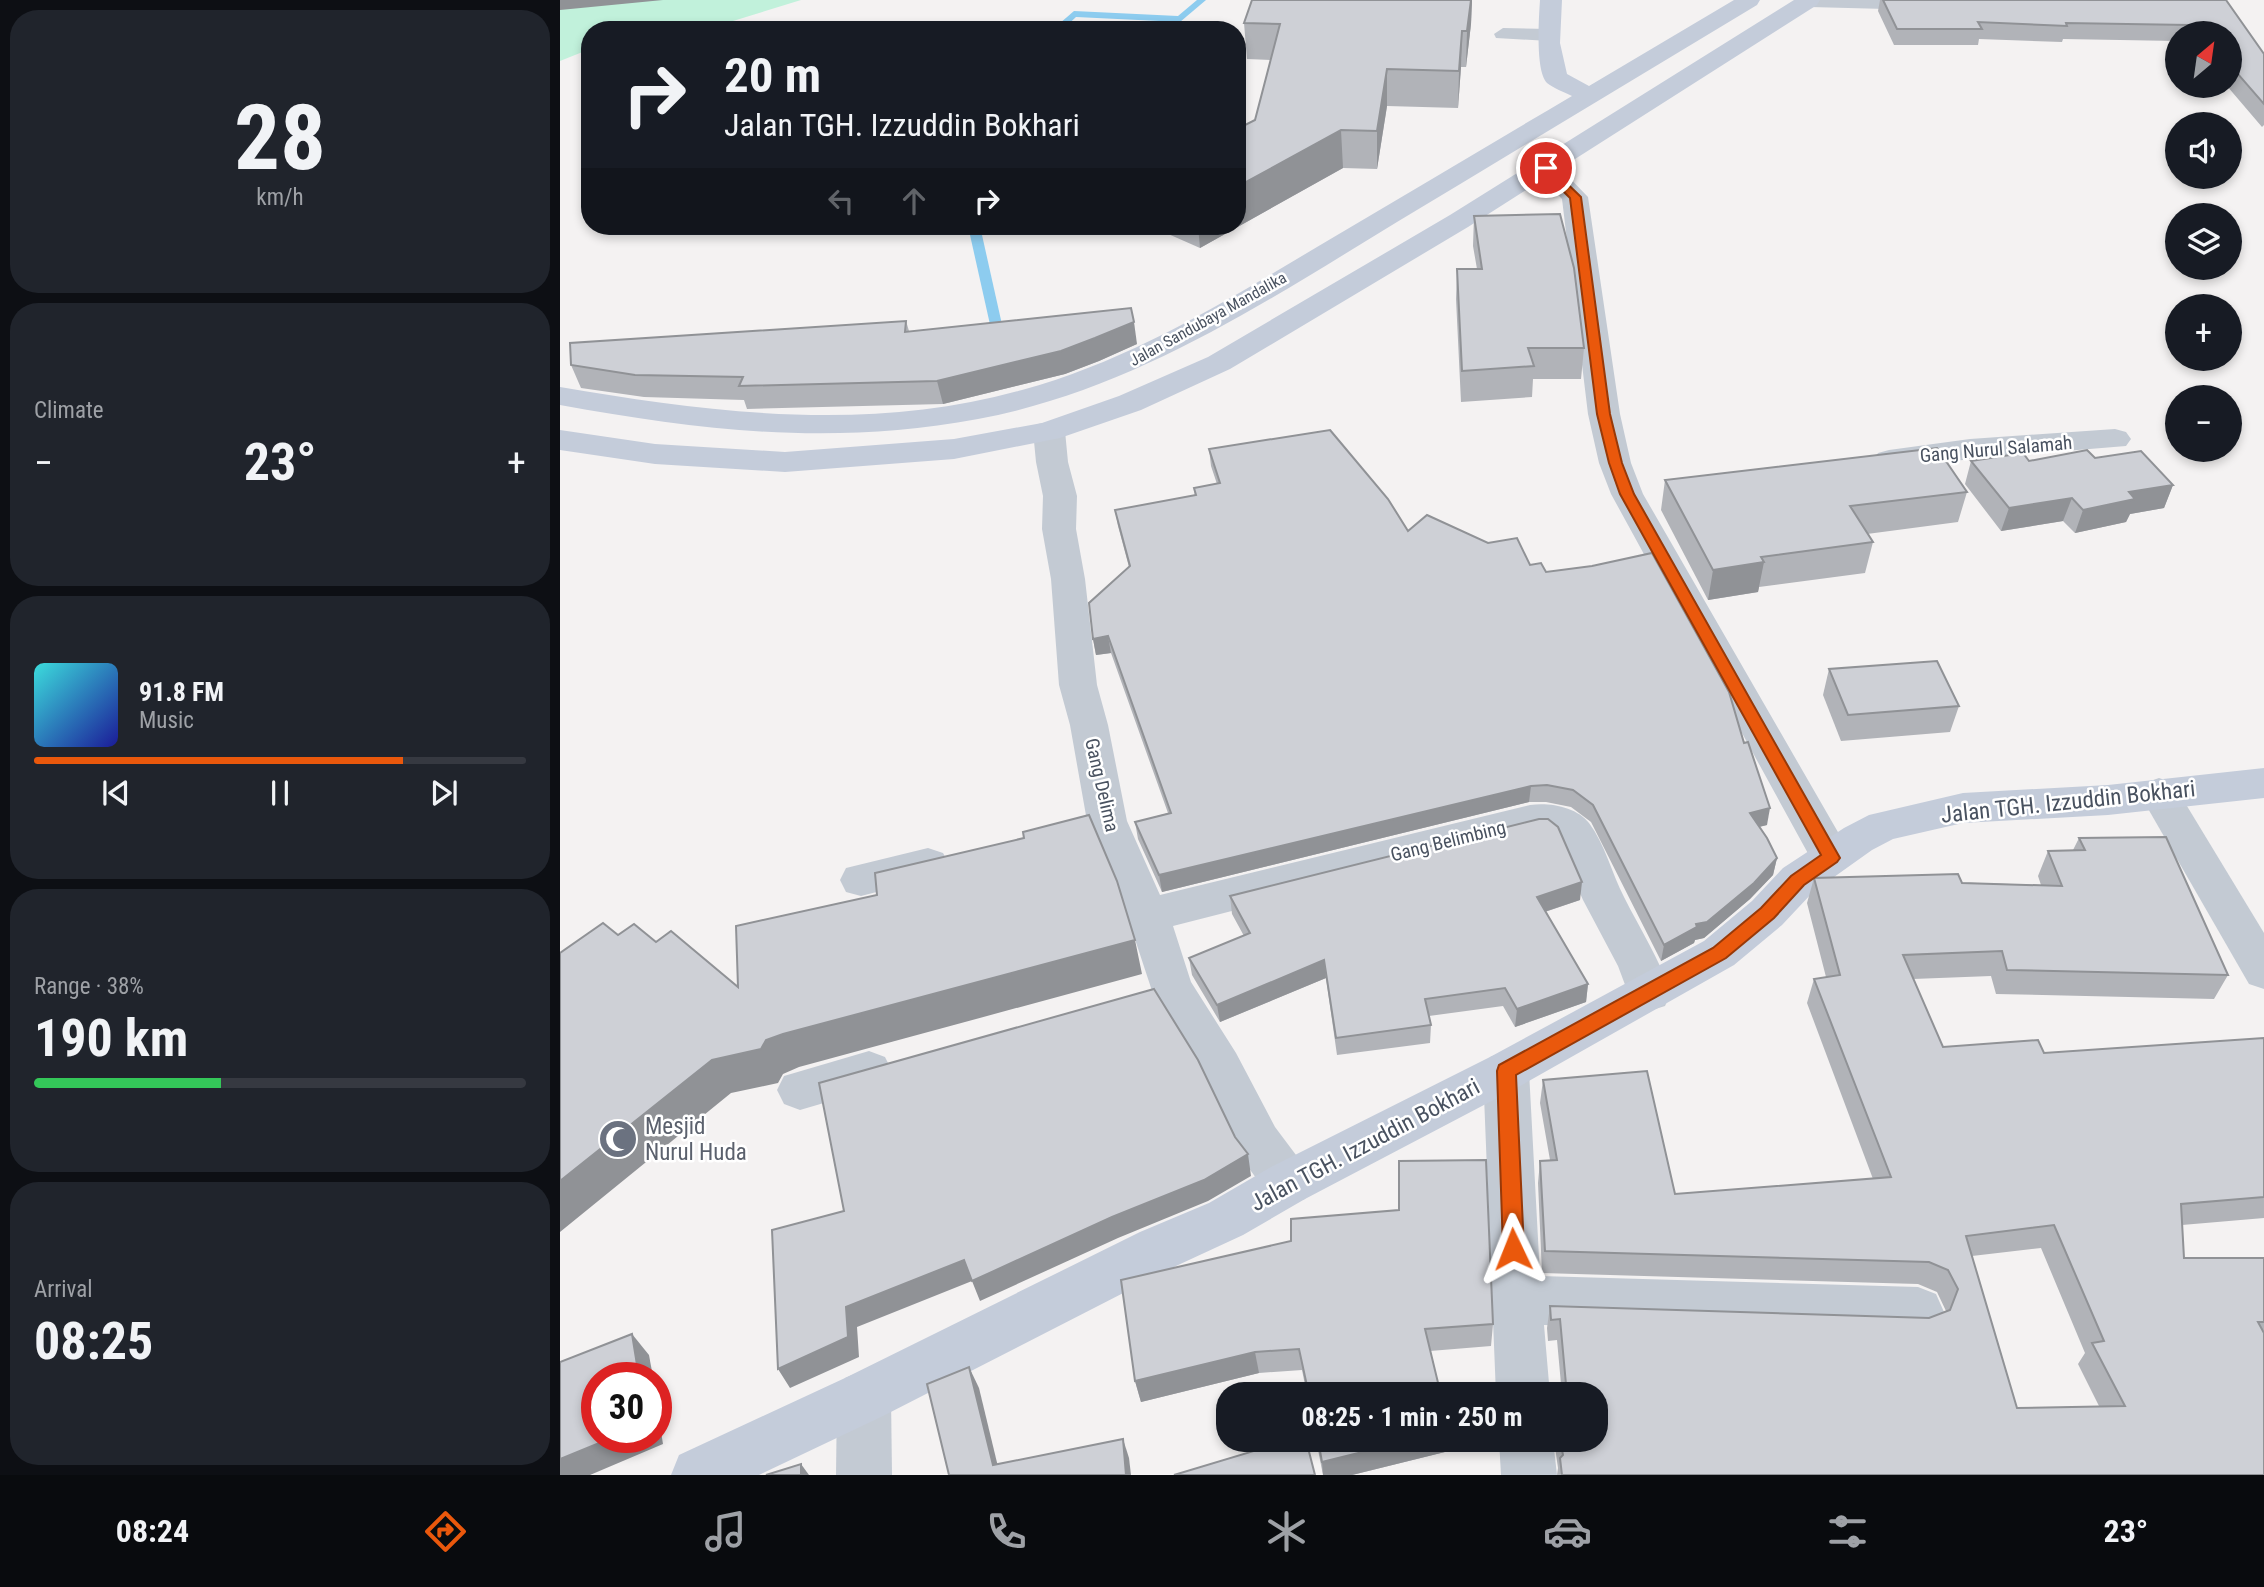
<!DOCTYPE html>
<meta charset="utf-8">
<style>
:root{--surface:#171b24;--page:#20242c;--text:#f1f3f6;--muted:#9ea1a6;--line:#363941;--accent:#ea580c}
body{margin:0;font-family:"Roboto Condensed",sans-serif;background:var(--page);color:var(--text);height:100vh;display:flex;flex-direction:column;font-size:26px;white-space:nowrap}
*{box-sizing:border-box;margin:0}
p{font-size:23px;color:var(--muted)}
.icon{flex:none;width:38px;height:38px;fill:none;stroke:currentColor;stroke-width:2;stroke-linecap:round;stroke-linejoin:round}
.map{position:relative;flex:1;overflow:hidden}
.sheet{display:flex;flex-direction:column;gap:10px;padding:10px;background:#0d0f14;width:560px}
.sheet>*{flex:none}
.top-card{position:absolute;left:21px;top:21px;width:665px;height:214px;border-radius:28px;box-shadow:0 4px 10px #0003;background:#171b24;color:var(--text);overflow:hidden}
.needle{width:46px;rotate:29deg}
.buttons{position:absolute;left:1605px;top:21px;display:grid;gap:14px}
.buttons a{display:grid;place-items:center;width:77px;height:77px;border-radius:50%;background:var(--surface);box-shadow:0 4px 10px #0003;font-size:35px}
.speed{position:absolute;left:21px;top:1362px;display:flex;gap:14px;font-size:35px;font-weight:700;text-align:center}
.speed>*{display:grid;place-content:center;width:91px;height:91px;border-radius:50%;background:var(--surface);box-shadow:0 4px 10px #0003;line-height:1}
.speed .limit{border:10px solid #d22;background:#fff;color:#111}
.pin{position:absolute;display:grid;place-items:center;width:60px;height:60px;color:#fff;margin:-30px;border:4px solid #fff;border-radius:50%;box-shadow:0 2px 7px #0007}
.me{position:absolute;width:77px;margin:-38px;rotate:358deg;stroke-linejoin:round;filter:drop-shadow(0 0 5px #0008)}
.turn{display:flex;align-items:center;gap:24px;height:147px;padding:0 28px;font-size:32px}
.turn .icon{width:91px;height:91px;stroke-width:2.5}
.turn b{display:block;font-size:49px;line-height:60px}
.lanes{display:flex;align-items:center;height:66px;padding:0 28px;background:#0003;justify-content:center;gap:35px;direction:ltr}
.lanes .off{opacity:.35}
.big{font-size:52px;font-weight:700;line-height:1.1}
.sheet .card{flex:1;display:flex;flex-direction:column;justify-content:center;gap:10px;min-width:0;padding:0 24px;border-radius:28px;background:var(--page)}
.sheet .dial{align-items:center;gap:0}
.dial b{font-size:91px;line-height:1}
.song{display:flex;align-items:center;gap:21px}
.cover{width:84px;height:84px;border-radius:10px;background:linear-gradient(135deg,hsl(180 70% 55%),hsl(240 70% 35%))}
.played{height:7px;border-radius:4px;background:linear-gradient(90deg,var(--accent) 75%,var(--line) 75%)}
.keys{display:flex;justify-content:space-around;direction:ltr}
.heat{display:flex;justify-content:space-between;align-items:center;font-size:38px;direction:ltr}
.charge{height:10px;border-radius:5px;background:linear-gradient(90deg,#34c759 38%,var(--line) 0)}
.trip{position:absolute;left:656px;top:1382px;width:392px;height:70px;border-radius:28px;background:var(--surface);box-shadow:0 4px 10px #0003;font-weight:700;line-height:70px;text-align:center}
.menu{display:flex;height:112px;justify-content:space-around;align-items:center;background:#090b0e;color:var(--muted)}
.menu .icon{width:49px;height:49px}
.menu .current{color:var(--accent)}
.menu b{font-size:32px;color:var(--text)}
main{display:flex;flex:1;min-height:0}
.map>svg:first-child{display:block}
</style>
<main>
<section class="sheet">
<div class="card dial"><b>28</b><p>km/h</p></div>
<div class="card"><p>Climate</p>
<div class="heat"><a>−</a><b class="big">23°</b><a>+</a></div>
</div>
<div class="card">
<div class="song"><i class="cover"></i><div><b>91.8 FM</b><p>Music</p></div></div>
<div class="played"></div>
<div class="keys"><svg class="icon" aria-label="previous" viewBox="0 0 24 24"><path d="M18 5L8 12l10 7zM5 5v14"/></svg><svg class="icon" aria-label="pause" viewBox="0 0 24 24"><path d="M8 5v14M16 5v14"/></svg><svg class="icon" aria-label="next" viewBox="0 0 24 24"><path d="M6 5l10 7-10 7zM19 5v14"/></svg></div>
</div>
<div class="card"><p>Range · 38%</p><b class="big">190 km</b><div class="charge"></div></div>
<div class="card"><p>Arrival</p><b class="big">08:25</b></div>
</section>
<div class="map">
<svg width="1704" height="1475" viewBox="0 0 1704 1475">
<rect width="100%" height="100%" fill="#f4f2f2"/>
<path fill="#c1f1db" d="M0,0H241L173,21L118,30H30V49L0,61Z"/>
<g fill="none" stroke-linecap="round" stroke-linejoin="round">
<g fill="#8dccef" fill-rule="evenodd">
<path d="M637,0H646L620,22L516,17L502,30H492L514,11L618,16Z"/>
<path d="M408,226H420L445,338L443,341H435L433,338Z"/>
</g>
<path fill="#c3cad3" fill-rule="evenodd" d="M943,28L989,29L998,35L989,41L936,38L934,34Z"/>
<g fill="#c3cad3" fill-rule="evenodd">
<path d="M1239,0H1373L1375,3L1372,8L1364,10L1250,7L1242,5Z"/>
<path d="M986,160L995,163L1028,197L1060,414L1071,463L1083,494L1286,846L1292,857L1286,868L1271,873L1256,868L1051,494L1039,463L1028,414L1002,199L973,168L977,163Z"/>
<path d="M489,422L500,424L505,431L508,462L517,496L516,529L525,579L537,685L548,725L567,821L600,895L970,805C989,802 1017,807 1029,823C1045,844 1052,874 1064,897C1080,929 1099,958 1111,993L1105,1006L1089,1011L1073,1006L1058,966L1023,900L998,843L987,834L970,835L613,926L631,982L676,1053L715,1127L745,1167L752,1183L745,1199L728,1205L711,1199L681,1157L644,1081L595,1000L567,915L527,821L510,725L499,685L491,579L482,529L483,496L476,462L473,431L478,424Z"/>
<path d="M1555,429L1566,432L1571,439L1566,446L1410,459L1329,470L1318,467L1313,460L1318,453L1329,450L1410,439Z"/>
<path d="M1599,778L1613,783L1704,933V989L1689,984L1579,793L1585,783Z"/>
<path d="M368,848L383,853L389,864L383,875L301,896L286,892L280,880L286,868Z"/>
<path d="M309,1051L325,1057L332,1071L325,1085L240,1110L224,1104L217,1090L224,1076Z"/>
<path d="M946,1051L962,1057L969,1071L980,1276L1358,1287L1376,1294L1384,1312L1376,1330L1358,1337L984,1325L990,1395H936L923,1071L930,1057Z"/>
<path d="M304,1370L323,1378L331,1397L332,1475H276L277,1397L285,1378Z"/>
<path d="M939,1440H993L997,1475H941Z"/>
</g>
<g fill="#c4ccda" fill-rule="evenodd">
<path d="M980,0H1002L1000,43L1007,74L1029,86L1174,0H1200L1197,5C1077,77 957,150 837,222C704,303 573,390 418,419C271,446 145,431 0,405V387C152,413 310,433 462,390C569,361 663,303 757,247C842,197 927,146 1012,96C1004,92 993,88 987,83C975,71 979,17 980,0Z"/>
<path d="M1234,0H1260L1257,5L908,227L670,369L581,410L500,438L394,459L225,472L95,464L0,450V430L95,444L225,452L394,439L482,423L559,396L648,357L890,215Z"/>
<path d="M1704,768V798L1548,815L1403,823L1333,839L1312,850L1253,892L1222,925L1174,965L962,1085L745,1199L683,1235L616,1266L323,1416L199,1475H111L119,1455L285,1378L580,1232L649,1203L711,1167L930,1057L1144,941L1192,901L1223,868L1284,828L1309,815L1403,793L1548,785Z"/>
</g>
</g>
<g fill="#b1b3b8" fill-rule="evenodd">
<path d="M692,0H912L911,24L906,67H901L898,108L827,106L817,169L783,168L640,248L590,226H677L695,120L711,60L687,59L684,23Z"/>
<path d="M1320,0H1666L1704,54V125L1702,127L1667,86H1670V33H1617V41L1503,39L1502,42L1419,39L1418,45H1334L1318,11Z"/>
<path d="M914,216L1024,348L1021,379H973L972,397L901,402L896,299L897,269H917L913,246Z"/>
<path d="M346,321L349,331L577,344L539,361L505,374L383,404L187,409L184,400L84,397L21,388L11,365Z"/>
<path d="M649,449L848,531L970,565L986,572L1207,825L1199,827L1217,858L1213,875L1190,899L1144,938L1135,940L1134,943L1101,961L1031,822L1011,807L986,802H969L602,892L578,839L575,822L608,813L551,653L536,655L533,639L569,567L558,526L555,510L635,496L634,488L657,484L651,466Z"/>
<path d="M1535,458L1613,485L1604,508L1570,514L1566,522L1515,533L1503,521L1441,531L1405,484L1411,461H1469Z"/>
<path d="M1105,480L1407,492L1398,522L1307,534L1313,542L1305,573L1199,587L1198,592L1148,600L1101,510Z"/>
<path d="M1269,669L1399,706L1390,732L1281,741L1263,695Z"/>
<path d="M1519,838L1668,975L1654,999L1436,994L1431,976L1353,979L1383,1047L1484,1053L1704,1038V1218L1622,1225L1624,1258H1704V1475H997L998,1468L994,1440H1036V1395H1002L997,1340L988,1341L987,1328L990,1306L1369,1318L1386,1311L1377,1292L1358,1284L982,1273L978,1183L980,1161L990,1160L980,1103L983,1080L1115,1194L1313,1179L1247,1003L1254,979L1266,977L1247,903L1254,878L1481,885L1478,876L1488,851L1513,850ZM1481,1248L1525,1353L1518,1364L1539,1406L1457,1408L1412,1256Z"/>
<path d="M670,896L1020,900L985,912L1028,984L1026,1002L955,1027L943,1006L869,1016L871,1025L870,1043L777,1055L766,978L660,1022L632,975L629,958L684,936L672,914Z"/>
<path d="M561,1280L933,1324L931,1346L870,1351L881,1395H747L742,1370L699,1373L581,1402L575,1381Z"/>
<path d="M756,1440H889V1451L792,1475H763Z"/>
</g>
<g fill="#909296">
<path d="M0,0H103L0,10Z"/>
<path d="M911,0H912L911,24L906,67L907,31Z"/>
<path d="M902,31L901,67L898,108L899,71Z"/>
<path d="M827,69V106L817,169V131Z"/>
<path d="M781,130L783,168L640,248L638,226H677V187Z"/>
<path d="M574,322L577,344L539,361L505,374L383,404L377,381Z"/>
<path d="M1613,485L1604,508L1570,514L1566,522L1515,533L1523,510L1569,492Z"/>
<path d="M1512,498L1503,521L1441,531L1449,508Z"/>
<path d="M1204,562L1198,592L1148,600L1153,570Z"/>
<path d="M548,636L551,653L536,655L533,639Z"/>
<path d="M971,786L969,802L602,892L599,875Z"/>
<path d="M1210,808L1207,825L1186,830L1190,813Z"/>
<path d="M1217,858L1213,875L1190,899L1144,938L1135,940L1134,943L1101,961L1104,945L1136,924Z"/>
<path d="M1022,882L1020,900L975,915L977,897Z"/>
<path d="M575,940L582,974L239,1067L223,1074L218,1083L171,1093L0,1232V1181L152,1060L223,1034Z"/>
<path d="M764,960L766,978L660,1022L657,1005Z"/>
<path d="M1028,984L1026,1002L955,1027L957,1009Z"/>
<path d="M688,1154L691,1176L648,1201L558,1238L420,1301L412,1281Z"/>
<path d="M404,1260L412,1281L297,1327L299,1357L230,1388L218,1369L286,1307Z"/>
<path d="M72,1334L89,1355L93,1377H79Z"/>
<path d="M695,1352L699,1373L581,1402L575,1381Z"/>
<path d="M409,1367L419,1388L440,1475L433,1465Z"/>
<path d="M96,1401L103,1444L30,1475H0V1459L54,1437H96Z"/>
<path d="M563,1439L569,1458L571,1475H566Z"/>
<path d="M851,1440H889V1451L792,1475H763L762,1462Z"/>
<path d="M241,1464L249,1475H241Z"/>
</g>
<g fill="#ced0d6" stroke="#909296" stroke-width="2" fill-rule="evenodd">
<path d="M692,0H911L907,31H902L899,71L827,69L817,131L781,130L677,187V129L695,120L720,24L684,23Z"/>
<path d="M1323,0H1666L1704,54V104L1670,65V33H1635L1629,25L1506,23L1507,26L1418,22L1422,29H1337Z"/>
<path d="M1000,214L1014,268L1024,348H968L974,366L902,371L897,269H922L914,216Z"/>
<path d="M571,308L574,322L535,338L501,351L377,381L179,386L183,377L75,375L11,365L10,343L346,321L345,332Z"/>
<path d="M770,430L828,499L848,531L867,515L928,543L957,538L970,565L981,563L986,572L1032,566L1092,553L1169,692L1184,743L1188,742L1210,808L1190,813L1207,838L1217,858L1194,883L1147,922L1136,924L1137,927L1104,945L1033,805L1013,790L987,785L971,786L599,875L575,822L611,813L548,636L533,639L529,603L570,566L555,510L636,495L634,488L660,483L649,449Z"/>
<path d="M1377,448L1407,492L1290,506L1313,542L1201,557L1204,562L1153,570L1105,480Z"/>
<path d="M1527,450L1535,458L1581,451L1613,485L1569,492L1575,499L1523,510L1512,498L1449,508L1411,461L1463,453L1469,461Z"/>
<path d="M1377,661L1399,706L1288,715L1269,669Z"/>
<path d="M529,815L557,881L575,940L223,1034L206,1040L201,1049L152,1060L0,1181V953L43,923L58,935L74,924L96,942L111,931L178,987L176,926L317,895L315,873L464,838L463,832Z"/>
<path d="M979,819H988L998,827L1022,882L977,897L1028,984L957,1009L945,988L865,999L871,1025L776,1038L764,960L657,1005L629,958L690,933L670,896Z"/>
<path d="M1606,837L1668,975L1447,970L1442,951L1343,955L1383,1047L1478,1040L1484,1053L1704,1038V1197L1621,1204L1624,1258H1704V1322H1698L1704,1333V1475H1002L1000,1458L1003,1455L1000,1440H1036V1395H1007L1000,1319L991,1320L990,1306L1369,1318L1390,1310L1398,1289L1388,1270L1369,1262L985,1251L980,1161L997,1160L983,1080L1087,1071L1115,1194L1331,1177L1254,979L1280,975L1254,878L1398,874L1402,883L1502,886L1488,851L1525,850L1519,838ZM1494,1225L1544,1341L1532,1343L1565,1406L1457,1408L1406,1236Z"/>
<path d="M594,989L638,1060L675,1137L688,1154L644,1180L552,1217L412,1281L404,1260L286,1307L288,1337L218,1369L212,1230L284,1211L259,1083Z"/>
<path d="M926,1160L933,1324L865,1329L881,1395H749L739,1349L695,1352L575,1381L561,1280L731,1241V1219L839,1210V1161Z"/>
<path d="M72,1334L79,1377H37V1437H54L0,1459V1362Z"/>
<path d="M409,1367L433,1465L563,1439L566,1475H389L367,1384Z"/>
<path d="M730,1440H746L755,1475H614Z"/>
<path d="M758,1440H851L762,1462Z"/>
<path d="M241,1464V1475H206Z"/>
</g>
<path fill="#ea580c" stroke="#983908" stroke-width="2" d="M982,166H989L1021,197L1050,414L1062,463L1074,494L1280,858L1277,862L1244,885L1214,918L1166,958L956,1075L964,1249L961,1256L953,1259L946,1256L943,1249L937,1071L939,1065L1153,948L1201,908L1231,876L1261,855L1060,494L1049,463L1037,414L1010,198L982,170Z"/>
<defs>
<symbol id="mosque-disc" viewBox="-11 -11 22 22"><circle r="9.5" fill="#6b7280" stroke="#fff"/><path d="M3.5-4.9A6 6 0 1 0 3.5 4.9A5 5 0 1 1 3.5-4.9Z" fill="#fff"/></symbol>
</defs>
<g fill-rule="evenodd">
<use href="#mosque-disc" x="36" y="1117" width="44" height="44"/>
</g>
<g text-anchor="middle" dominant-baseline="central" stroke-width="5" stroke-linejoin="round" paint-order="stroke">
<g font-size="16" fill="#495260" stroke="#fff">
<text transform="translate(648 319) rotate(-29)">Jalan Sandubaya Mandalika</text>
</g>
<g font-size="19" fill="#495260" stroke="#fff">
<text transform="translate(1436 449) rotate(-5)">Gang Nurul Salamah</text>
<text transform="translate(542 785) rotate(77)">Gang Delima</text>
<text transform="translate(888 841) rotate(-14)">Gang Belimbing</text>
</g>
<g font-size="23" fill="#495260" stroke="#fff">
<text transform="translate(1508 802) rotate(-6)">Jalan TGH. Izzuddin Bokhari</text>
<text transform="translate(805 1145) rotate(-28)">Jalan TGH. Izzuddin Bokhari</text>
</g>
<g font-size="23" fill="#5b616d" stroke="#fff" text-anchor="start">
<text x="85" y="1126">Mesjid<tspan x="85" dy="26">Nurul Huda</tspan></text>
</g>
</g>
</svg>
<div class="buttons">
<a><svg class="needle" viewBox="-14 -14 28 28"><path d="M0-13l5 13h-10z" fill="#e53935"/><path d="M0 13l5-13h-10z" fill="#9ea1a6"/></svg></a>
<a><svg class="icon" aria-label="sound" viewBox="0 0 24 24"><path d="M4 9h4l5-4v14l-5-4H4zM17 9q2 3 0 6"/></svg></a>
<a><svg class="icon" aria-label="layers" viewBox="0 0 24 24"><path d="M12 4l9 5-9 5-9-5zM3 14l9 5 9-5"/></svg></a>
<a>+</a>
<a>−</a>
</div>
<div class="speed"><div class="limit">30</div></div>
<div class="pin" style="left:986px;top:168px;background:#d93025"><svg class="icon" aria-label="arrive" viewBox="0 0 24 24"><path d="M6 21V4h12l-3 4 3 4H6"/></svg></div>
<svg class="me" style="left:953px;top:1249px" viewBox="-20 -20 40 40"><path d="M0-17L14 15 0 8-14 15z" fill="#ea580c" stroke="#fff" stroke-width="4"/></svg>
<div class="trip">08:25 · 1 min · 250 m</div>
<div class="top-card">
<div class="turn"><svg class="icon" aria-label="right" viewBox="0 0 24 24"><path d="M7 20v-9h11M14 6l5 5-5 5"/></svg><div><b>20 m</b>Jalan TGH. Izzuddin Bokhari</div></div>
<div class="lanes"><svg class="icon off" aria-label="left" viewBox="0 0 24 24"><path d="M17 20v-9H6M10 6l-5 5 5 5"/></svg><svg class="icon off" aria-label="ahead" viewBox="0 0 24 24"><path d="M12 20V5M6 11l6-6 6 6"/></svg><svg class="icon" aria-label="right" viewBox="0 0 24 24"><path d="M7 20v-9h11M14 6l5 5-5 5"/></svg></div>
</div>
</div>
</main>
<nav class="menu">
<b>08:24</b>
<svg class="icon current" aria-label="directions" viewBox="0 0 24 24"><path d="M12 3l9 9-9 9-9-9zM9 14v-3h6M13 9l2 2-2 2"/></svg>
<svg class="icon" aria-label="music" viewBox="0 0 24 24"><path d="M9 18V5l10-2v13"/><circle cx="6" cy="18" r="3"/><circle cx="16" cy="16" r="3"/></svg>
<svg class="icon" aria-label="phone" viewBox="0 0 24 24"><path d="M5 4h4l2 5-3 2q2 4 5 5l2-3 5 2v4C11 20 4 13 5 4z"/></svg>
<svg class="icon" aria-label="climate" viewBox="0 0 24 24"><path d="M12 3v18M4 7l16 10M4 17L20 7"/></svg>
<svg class="icon" aria-label="car" viewBox="0 0 24 24"><path d="M5 17H2v-5l4-1 3-4h7l3 4 3 1v5h-3M9 17h6M6 11h13"/><circle cx="7" cy="17" r="2"/><circle cx="17" cy="17" r="2"/></svg>
<svg class="icon" aria-label="filters" viewBox="0 0 24 24"><path d="M4 7h16M4 17h16"/><circle cx="9" cy="7" r="2"/><circle cx="15" cy="17" r="2"/></svg>
<b>23°</b>
</nav>
